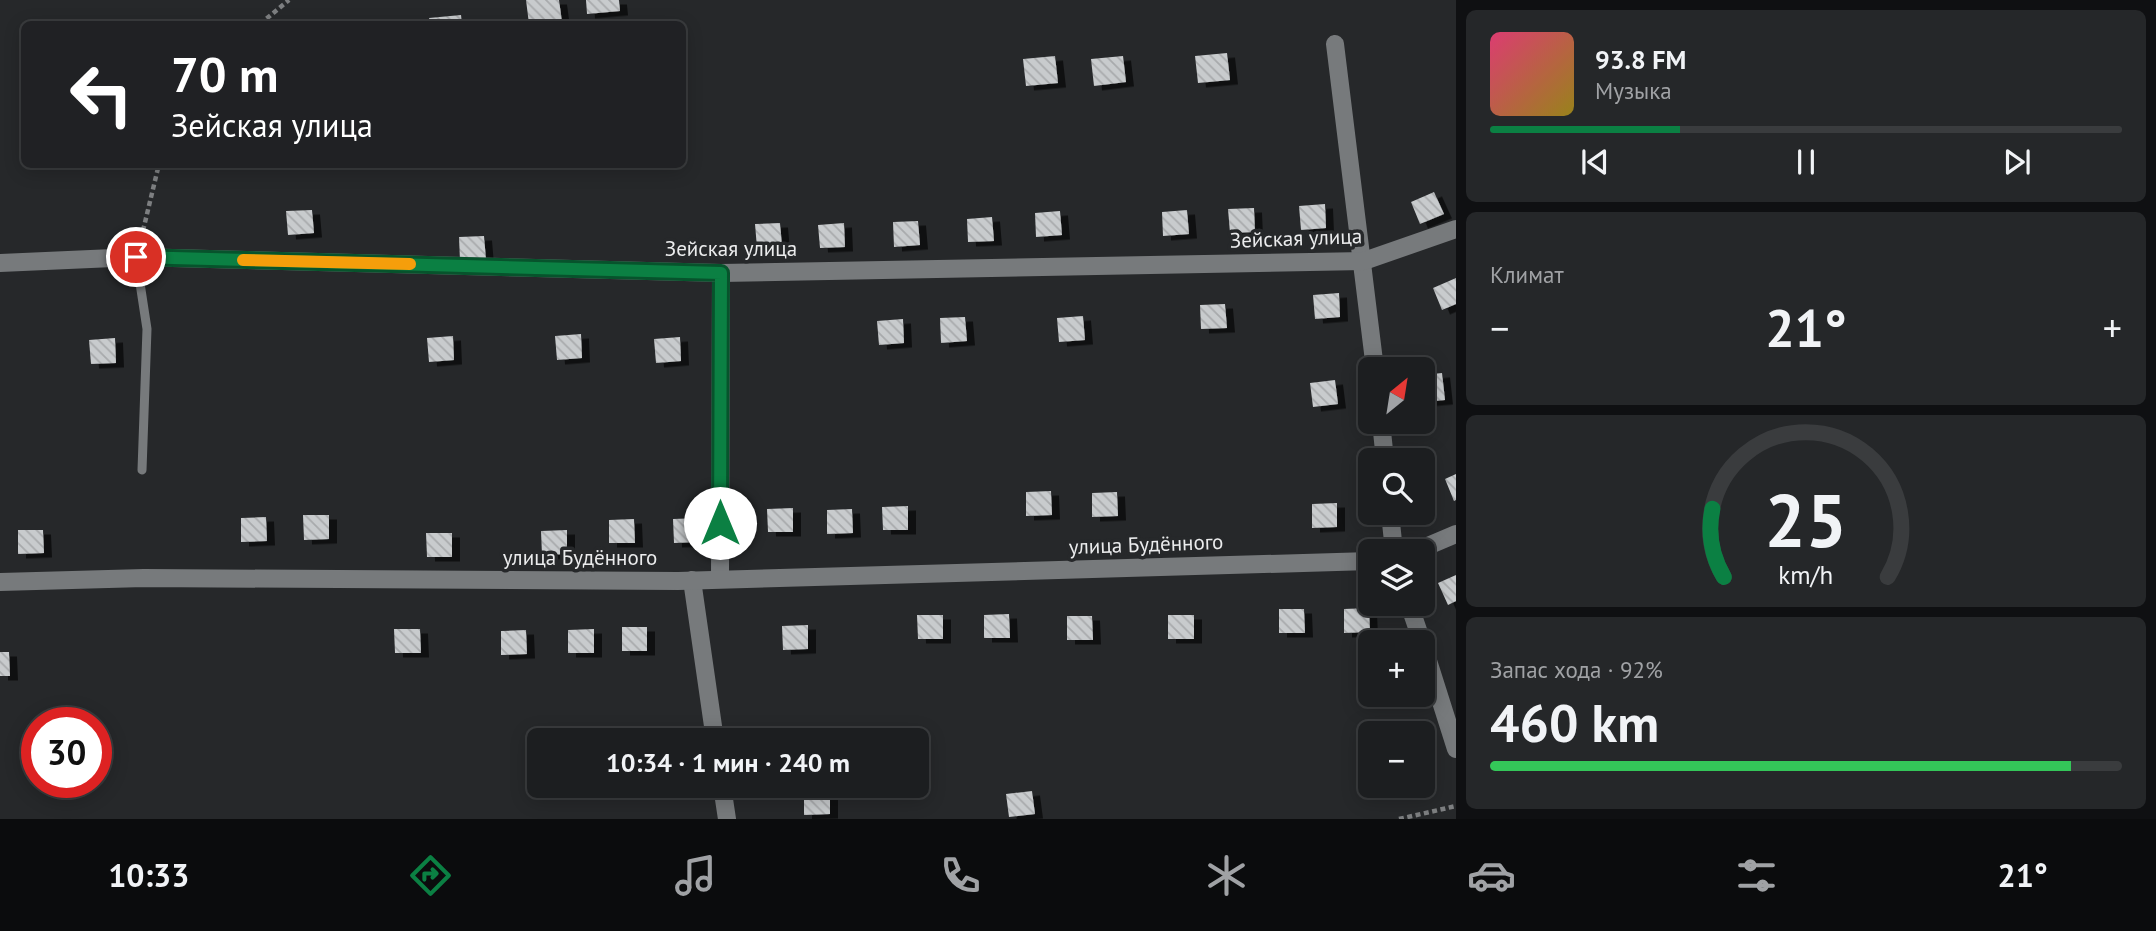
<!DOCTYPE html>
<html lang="ru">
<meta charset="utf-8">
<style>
:root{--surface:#1c1e20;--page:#252729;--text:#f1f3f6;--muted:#a0a2a5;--line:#3a3c3e;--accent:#0b8043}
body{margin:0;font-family:"PT Sans",sans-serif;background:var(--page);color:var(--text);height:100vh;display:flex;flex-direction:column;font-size:26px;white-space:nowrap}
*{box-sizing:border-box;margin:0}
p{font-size:23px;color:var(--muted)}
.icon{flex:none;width:38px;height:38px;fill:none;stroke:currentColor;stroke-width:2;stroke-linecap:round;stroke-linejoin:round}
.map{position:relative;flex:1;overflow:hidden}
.sheet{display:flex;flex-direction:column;gap:10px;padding:10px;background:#0f1012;width:700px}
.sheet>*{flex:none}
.hud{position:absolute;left:21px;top:21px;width:665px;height:147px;border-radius:10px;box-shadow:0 4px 18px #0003,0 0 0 2px var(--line);background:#202124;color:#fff;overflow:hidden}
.needle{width:46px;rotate:30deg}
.tools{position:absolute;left:1358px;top:357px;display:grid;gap:14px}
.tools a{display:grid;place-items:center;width:77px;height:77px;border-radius:10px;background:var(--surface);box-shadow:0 4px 18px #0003,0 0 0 2px var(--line);font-size:35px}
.speed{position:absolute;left:21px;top:707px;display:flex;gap:14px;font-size:35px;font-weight:700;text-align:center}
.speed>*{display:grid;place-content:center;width:91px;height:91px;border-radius:50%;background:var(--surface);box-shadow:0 4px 18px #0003,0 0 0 2px var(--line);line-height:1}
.speed .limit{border:10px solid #d22;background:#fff;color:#111}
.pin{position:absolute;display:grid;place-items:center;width:60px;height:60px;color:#fff;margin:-30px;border:4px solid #fff;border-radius:50%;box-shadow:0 2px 7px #0007}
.me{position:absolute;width:77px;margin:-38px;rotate:0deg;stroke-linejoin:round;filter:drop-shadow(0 0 5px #0008)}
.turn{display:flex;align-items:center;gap:24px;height:147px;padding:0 35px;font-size:32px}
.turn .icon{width:91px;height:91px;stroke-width:2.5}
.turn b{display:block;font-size:49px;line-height:60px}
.big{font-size:52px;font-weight:600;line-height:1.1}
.sheet .card{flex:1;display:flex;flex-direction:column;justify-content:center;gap:10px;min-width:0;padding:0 24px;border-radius:10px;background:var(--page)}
.sheet .dial{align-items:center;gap:0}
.dial svg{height:182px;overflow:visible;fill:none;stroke:var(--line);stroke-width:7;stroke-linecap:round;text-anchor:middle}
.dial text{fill:var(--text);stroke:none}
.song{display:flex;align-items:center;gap:21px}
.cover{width:84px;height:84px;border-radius:10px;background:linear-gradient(135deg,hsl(340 70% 55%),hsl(50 70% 35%))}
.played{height:7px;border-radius:4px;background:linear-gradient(90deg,var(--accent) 30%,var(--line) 30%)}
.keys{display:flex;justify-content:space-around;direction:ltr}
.heat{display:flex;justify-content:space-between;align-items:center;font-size:38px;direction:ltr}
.charge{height:10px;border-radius:5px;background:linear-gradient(90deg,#34c759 92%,var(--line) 0)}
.trip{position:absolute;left:527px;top:728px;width:402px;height:70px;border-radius:10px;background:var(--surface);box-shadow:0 4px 18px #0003,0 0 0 2px var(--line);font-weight:600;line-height:70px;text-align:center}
.tabs{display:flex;height:112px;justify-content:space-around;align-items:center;background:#0b0c0d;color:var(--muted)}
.tabs .icon{width:49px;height:49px}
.tabs .active{color:var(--accent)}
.tabs b{font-size:32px;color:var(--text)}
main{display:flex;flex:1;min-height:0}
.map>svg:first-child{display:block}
</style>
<main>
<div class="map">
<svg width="1456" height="819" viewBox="0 0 1456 819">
<defs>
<pattern id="building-back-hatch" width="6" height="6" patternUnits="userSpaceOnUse" patternTransform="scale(1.75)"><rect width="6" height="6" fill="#c8cbcd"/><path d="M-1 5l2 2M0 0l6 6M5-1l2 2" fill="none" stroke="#a8aaac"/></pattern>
<filter id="shadow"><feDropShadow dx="8" dy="4.5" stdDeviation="0" flood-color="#0009"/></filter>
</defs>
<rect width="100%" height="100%" fill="#26282a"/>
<g fill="url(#building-back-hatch)" filter="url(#shadow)">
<path d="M526,0H559L562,22L529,24Z"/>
<path d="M586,0H619L620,11L587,14Z"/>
<path d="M461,15L462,24H430L429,18Z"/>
<path d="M1227,53L1230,80L1198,83L1195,56Z"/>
<path d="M1055,56L1058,83L1026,86L1023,59Z"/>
<path d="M1123,56L1126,82L1094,86L1091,59Z"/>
<path d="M1434,192L1444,214L1420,224L1411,202Z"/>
<path d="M1325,204L1326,228L1301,230L1299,206Z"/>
<path d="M1254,208L1255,232L1230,233L1228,209Z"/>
<path d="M312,210L314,233L288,235L286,211Z"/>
<path d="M1187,210L1189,234L1163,236L1162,212Z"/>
<path d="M1060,211L1062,235L1036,237L1035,213Z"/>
<path d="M992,217L994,241L968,242L967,219Z"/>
<path d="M918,221L920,245L894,247L893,222Z"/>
<path d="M780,223L782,246L757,248L755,224Z"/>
<path d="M844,223L845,247L820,248L818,225Z"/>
<path d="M484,236L486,260L460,261L459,237Z"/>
<path d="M1456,278V304L1442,310L1433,288Z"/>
<path d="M1339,293L1340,317L1315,319L1313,295Z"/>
<path d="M1225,304L1227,328L1201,329L1200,305Z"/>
<path d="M1083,316L1085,340L1059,342L1057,318Z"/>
<path d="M965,317L967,341L941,343L940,318Z"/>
<path d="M903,319L904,343L879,345L877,321Z"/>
<path d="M581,334L582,358L557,360L555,336Z"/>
<path d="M453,336L454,360L429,362L427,338Z"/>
<path d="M680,337L681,361L656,363L654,339Z"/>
<path d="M115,338L116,363L91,364L89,340Z"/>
<path d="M1442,373L1445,400L1423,402V375Z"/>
<path d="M1335,380L1338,404L1313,407L1310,383Z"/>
<path d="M1456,474V500L1454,501L1445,479Z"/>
<path d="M1051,491L1052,515L1026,516V492Z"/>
<path d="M1117,492L1118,516L1092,517V493Z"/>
<path d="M1337,503V527L1312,528V504Z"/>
<path d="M908,506V530H883L882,507Z"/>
<path d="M793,508V532H768L767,509Z"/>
<path d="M852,509L853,533L827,534V510Z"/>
<path d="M303,515H329V539L304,540Z"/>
<path d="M266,517L267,541L241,542V518Z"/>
<path d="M699,518V542L674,543L673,519Z"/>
<path d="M634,519L635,543H609V520Z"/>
<path d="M18,530H43L44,553L18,554Z"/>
<path d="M567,530V554L542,555L541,531Z"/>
<path d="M426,533H452V557H427Z"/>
<path d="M1456,575V601L1448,605L1438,583Z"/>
<path d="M1369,608L1370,632L1344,633V609Z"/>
<path d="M1279,609H1304L1305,633H1279Z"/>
<path d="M1009,614L1010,638H984V615Z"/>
<path d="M917,615H943V639H918Z"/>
<rect x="1168" y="615" width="26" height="24"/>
<path d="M1067,616H1092L1093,640H1067Z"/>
<path d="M808,625V649L783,650L782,626Z"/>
<rect x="622" y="627" width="25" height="24"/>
<path d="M394,629H420L421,653H395Z"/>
<path d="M594,629V653H568V630Z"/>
<path d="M526,630L527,654L501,655V631Z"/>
<path d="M0,652H9L10,676H0Z"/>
<path d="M830,790V814L804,815V791Z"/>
<path d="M1032,791L1035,814L1009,817L1006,794Z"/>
</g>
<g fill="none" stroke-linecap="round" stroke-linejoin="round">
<g stroke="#7d7f81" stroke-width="4.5" stroke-dasharray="5 3.5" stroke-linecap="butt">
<path d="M260,24L289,0"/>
<path d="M141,239L159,164"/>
<path d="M1399,819L1456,806"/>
</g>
<path stroke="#777a7c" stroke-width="9" d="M136,257L147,329L142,470"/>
<g stroke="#777a7c" stroke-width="18">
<path d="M1335,44L1375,369"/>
<path d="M0,263L136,257L721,273L1364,261L1456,229"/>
<path d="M1381,422L1385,460"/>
<path d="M1390,513L1394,551"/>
<path d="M1416,551L1456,534"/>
<path d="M720,578L721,273"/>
<path d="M692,580L715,740"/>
<path d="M0,582L144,578L678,581L1370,561"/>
<path d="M1409,604L1422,642"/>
<path d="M1423,645L1456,749"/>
<path d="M722,786L727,819"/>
</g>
</g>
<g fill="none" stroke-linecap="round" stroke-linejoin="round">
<defs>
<path id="route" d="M136,257L721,273L720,523"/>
</defs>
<use href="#route" stroke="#07532c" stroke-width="18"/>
<use href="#route" stroke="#0b8043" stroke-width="12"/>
<path stroke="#f59e0b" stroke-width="12" d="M243,260L410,264"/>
</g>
<g text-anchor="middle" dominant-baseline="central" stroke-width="7" stroke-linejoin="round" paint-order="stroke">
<g font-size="21" fill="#ebeced" stroke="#26282a">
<text transform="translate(1296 238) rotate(-2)">Зейская улица</text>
<text x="731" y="248">Зейская улица</text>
<text transform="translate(1146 544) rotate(-2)">улица Будённого</text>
<text x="580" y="557">улица Будённого</text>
</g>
</g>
</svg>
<div class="tools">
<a><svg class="needle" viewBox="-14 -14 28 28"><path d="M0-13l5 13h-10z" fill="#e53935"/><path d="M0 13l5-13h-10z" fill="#a0a2a5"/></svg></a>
<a><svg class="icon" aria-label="search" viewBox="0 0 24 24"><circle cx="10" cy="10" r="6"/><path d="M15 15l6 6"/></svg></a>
<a><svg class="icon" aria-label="layers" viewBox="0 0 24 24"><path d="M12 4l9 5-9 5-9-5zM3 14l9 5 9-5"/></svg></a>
<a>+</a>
<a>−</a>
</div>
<div class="speed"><div class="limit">30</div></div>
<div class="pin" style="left:136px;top:257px;background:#d93025"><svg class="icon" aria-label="arrive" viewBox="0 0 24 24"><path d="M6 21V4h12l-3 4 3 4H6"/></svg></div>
<svg class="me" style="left:720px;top:523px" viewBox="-20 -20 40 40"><circle r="19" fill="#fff"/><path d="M0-13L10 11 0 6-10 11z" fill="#0b8043"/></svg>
<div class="trip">10:34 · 1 мин · 240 m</div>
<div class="hud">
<div class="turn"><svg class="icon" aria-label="left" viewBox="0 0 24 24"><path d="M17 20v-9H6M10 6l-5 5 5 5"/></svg><div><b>70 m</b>Зейская улица</div></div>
</div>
</div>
<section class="sheet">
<div class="card">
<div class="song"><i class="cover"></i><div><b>93.8 FM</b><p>Музыка</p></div></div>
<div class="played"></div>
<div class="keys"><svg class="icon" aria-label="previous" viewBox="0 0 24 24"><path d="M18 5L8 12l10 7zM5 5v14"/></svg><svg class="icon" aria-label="pause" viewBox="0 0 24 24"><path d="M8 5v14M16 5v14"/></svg><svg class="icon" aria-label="next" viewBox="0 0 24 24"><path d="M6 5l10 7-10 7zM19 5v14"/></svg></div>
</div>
<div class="card"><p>Климат</p>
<div class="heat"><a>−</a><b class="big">21°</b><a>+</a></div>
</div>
<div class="card dial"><svg viewBox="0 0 100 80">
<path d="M14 69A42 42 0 1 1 86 69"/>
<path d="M14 69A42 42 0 0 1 9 39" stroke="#0b8043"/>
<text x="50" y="56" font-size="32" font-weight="700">25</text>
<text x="50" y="72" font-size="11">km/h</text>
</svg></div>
<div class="card"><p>Запас хода · 92%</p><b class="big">460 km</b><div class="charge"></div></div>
</section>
</main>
<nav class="tabs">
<b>10:33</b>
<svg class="icon active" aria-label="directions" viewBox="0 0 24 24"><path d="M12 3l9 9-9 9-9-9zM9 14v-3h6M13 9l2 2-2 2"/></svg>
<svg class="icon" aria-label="music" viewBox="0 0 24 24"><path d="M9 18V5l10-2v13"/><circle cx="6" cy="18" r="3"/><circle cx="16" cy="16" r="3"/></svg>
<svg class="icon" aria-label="phone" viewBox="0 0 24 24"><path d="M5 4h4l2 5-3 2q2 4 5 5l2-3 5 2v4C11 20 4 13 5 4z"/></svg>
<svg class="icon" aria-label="climate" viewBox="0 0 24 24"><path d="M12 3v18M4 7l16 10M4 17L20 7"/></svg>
<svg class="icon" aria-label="car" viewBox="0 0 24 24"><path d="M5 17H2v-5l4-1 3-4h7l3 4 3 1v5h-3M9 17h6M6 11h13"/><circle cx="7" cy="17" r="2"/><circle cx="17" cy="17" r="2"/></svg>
<svg class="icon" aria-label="filters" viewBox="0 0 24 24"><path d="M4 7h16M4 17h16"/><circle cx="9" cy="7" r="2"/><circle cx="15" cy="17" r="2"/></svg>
<b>21°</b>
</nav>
